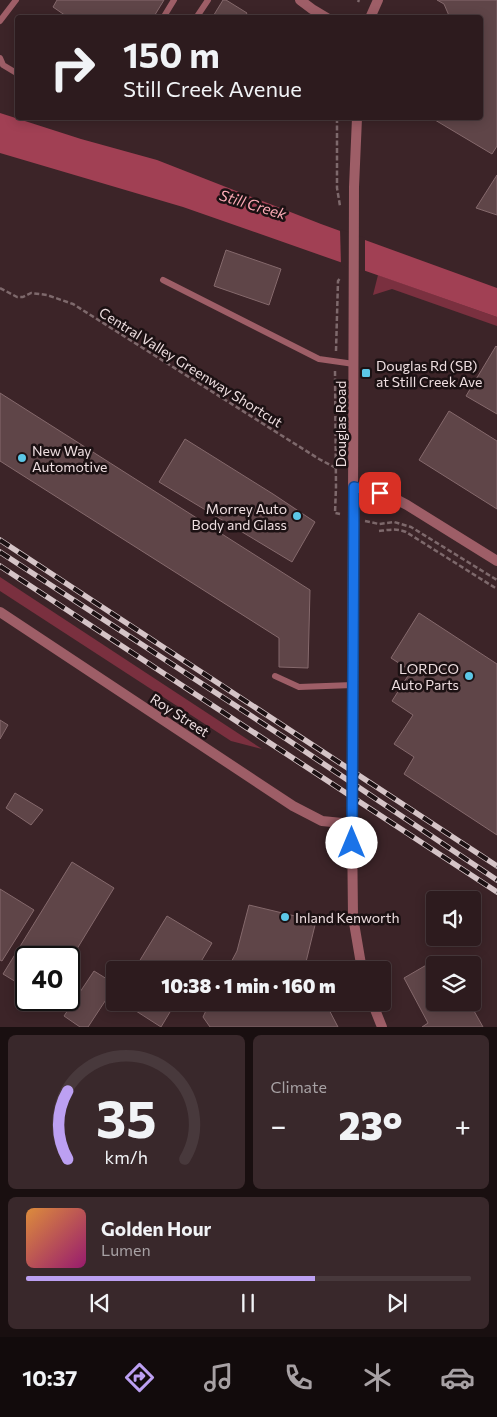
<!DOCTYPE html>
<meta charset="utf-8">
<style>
:root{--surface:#2d1b1e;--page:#39282b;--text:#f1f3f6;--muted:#a7a1a4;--line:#48393c;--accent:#bca0f2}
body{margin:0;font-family:Commissioner,sans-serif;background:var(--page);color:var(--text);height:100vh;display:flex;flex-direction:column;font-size:19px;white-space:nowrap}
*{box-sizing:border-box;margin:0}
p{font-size:16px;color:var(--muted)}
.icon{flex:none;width:28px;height:28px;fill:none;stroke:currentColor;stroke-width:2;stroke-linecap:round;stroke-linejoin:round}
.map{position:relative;height:1027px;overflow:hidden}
.details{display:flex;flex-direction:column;gap:8px;padding:8px;background:#190f10;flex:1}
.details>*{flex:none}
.banner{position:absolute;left:15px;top:15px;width:468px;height:105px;border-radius:5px;box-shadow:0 2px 12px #0003,0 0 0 1px var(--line);background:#2d1b1e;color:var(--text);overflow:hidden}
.tools{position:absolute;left:426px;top:891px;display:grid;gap:10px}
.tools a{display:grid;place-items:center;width:55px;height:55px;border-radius:5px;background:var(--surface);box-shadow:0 2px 12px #0003,0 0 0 1px var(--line);font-size:25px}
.speed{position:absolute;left:15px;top:946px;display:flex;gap:10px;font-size:25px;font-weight:700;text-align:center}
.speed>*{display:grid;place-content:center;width:65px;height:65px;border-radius:50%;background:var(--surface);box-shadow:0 2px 12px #0003,0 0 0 1px var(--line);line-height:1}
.speed .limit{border:2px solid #111;border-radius:8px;background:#fff;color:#111}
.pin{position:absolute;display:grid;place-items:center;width:42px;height:42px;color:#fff;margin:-21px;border-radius:10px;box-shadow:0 2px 8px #0006}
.me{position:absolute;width:55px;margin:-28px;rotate:0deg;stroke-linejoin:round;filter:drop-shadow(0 0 4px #0008)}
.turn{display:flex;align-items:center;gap:18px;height:105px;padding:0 25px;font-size:22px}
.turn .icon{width:65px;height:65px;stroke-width:2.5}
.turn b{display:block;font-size:35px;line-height:42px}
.big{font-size:38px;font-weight:800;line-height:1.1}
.details .card{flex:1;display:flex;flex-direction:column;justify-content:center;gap:8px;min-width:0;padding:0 18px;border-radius:8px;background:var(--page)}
.details .dial{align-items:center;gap:0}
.dial svg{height:130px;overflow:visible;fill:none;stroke:var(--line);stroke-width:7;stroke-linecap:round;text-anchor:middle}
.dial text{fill:var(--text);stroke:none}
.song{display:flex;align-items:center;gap:15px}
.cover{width:60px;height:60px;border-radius:8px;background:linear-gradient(135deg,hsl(30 70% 55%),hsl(320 70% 35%))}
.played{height:5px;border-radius:2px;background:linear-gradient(90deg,var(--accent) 65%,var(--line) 65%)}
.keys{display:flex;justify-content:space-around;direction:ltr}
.heat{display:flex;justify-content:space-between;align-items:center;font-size:28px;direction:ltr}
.details .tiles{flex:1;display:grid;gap:8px;grid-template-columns:1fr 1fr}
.card:last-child{grid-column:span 2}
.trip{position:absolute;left:106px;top:961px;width:285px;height:50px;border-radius:5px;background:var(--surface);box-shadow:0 2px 12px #0003,0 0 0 1px var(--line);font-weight:800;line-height:50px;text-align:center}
.dock{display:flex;height:80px;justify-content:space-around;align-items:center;background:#120b0c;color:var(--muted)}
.dock .icon{width:35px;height:35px}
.dock .current{color:var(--accent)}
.dock b{font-size:22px;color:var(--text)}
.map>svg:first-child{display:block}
</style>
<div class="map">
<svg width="497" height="1027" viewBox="0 0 497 1027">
<rect width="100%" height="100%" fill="#3c2428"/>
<g fill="#7a303f">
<path d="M378,275L497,317V326L392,289L373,295Z"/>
<path d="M0,577L262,749L231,741L0,591Z"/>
</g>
<path fill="#a14054" d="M0,113L81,139L157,160L321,224L497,288V317L183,207L0,153Z"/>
<path fill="#3c2428" d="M340,229L365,238V273L341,265Z"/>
<g fill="#5f4548" stroke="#85696c">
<path d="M57,0H164L153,18H69L53,7Z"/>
<path d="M223,0H226L247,13L244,18H212Z"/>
<path d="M437,0H497V146L492,154L435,120L436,118H480V18H450L444,4Z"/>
<path d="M497,175V215L476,208Z"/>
<path d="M226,250L281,269L269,305L214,286Z"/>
<path d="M496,346L497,347V414L466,396Z"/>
<path d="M0,393L310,590L308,668L279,667V638L0,461Z"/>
<path d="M449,411L497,441V509L419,460Z"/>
<path d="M185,439L273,494L315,522L292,562L159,482Z"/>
<path d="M419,613L497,664V835L404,774L414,757L394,744L413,715L392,701L411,671L391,658Z"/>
<path d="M0,720L8,725L0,739Z"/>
<path d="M15,793L43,810L31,825L6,808Z"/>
<path d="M72,862L114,888L69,962V958H26V988L3,974Z"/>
<path d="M0,889L34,910L2,961L0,960Z"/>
<path d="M249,905L316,921L305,966L307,970H227L237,951Z"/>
<path d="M167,916L212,943L196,970H134Z"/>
<path d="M442,956L447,965H435V1002H469L483,1027H422L428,1023L404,978Z"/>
<path d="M94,971L115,984V986L88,1027H80L64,1016Z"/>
<path d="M122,1002H176L161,1027Z"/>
<path d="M210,1002H325L338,1027H210L203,1017Z"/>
</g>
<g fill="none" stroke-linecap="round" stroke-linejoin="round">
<g stroke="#7e696c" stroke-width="2.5" stroke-dasharray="5 2.5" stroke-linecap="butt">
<path d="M358,2L359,0"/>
<path d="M337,118V188L340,206"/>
<path d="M0,288L17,297H23L31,293L47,295L73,304L319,459L336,468"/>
<path d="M336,351L338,281L341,277"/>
<path d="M335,371L336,487L335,513L340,514"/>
<path d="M365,521L379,524L394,522L411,527L497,580"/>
<path d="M379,531C388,530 397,528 406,532L497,589"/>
</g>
<g stroke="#9e5e67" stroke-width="6">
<path d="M163,18L174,0"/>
<path d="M196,18L208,0"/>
<path d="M0,21L16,0"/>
<path d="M0,58L3,65L18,74"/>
<path d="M163,280L319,359L354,364"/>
<path d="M275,676L299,687L353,685"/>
</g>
<path stroke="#9e5e67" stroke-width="10" d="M0,612L293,806L322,821L352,824"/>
<g stroke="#9e5e67" stroke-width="10">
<path d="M300,0L312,9L327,18"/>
<path d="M370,18L378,0"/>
<path d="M357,118L354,187L352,824L353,917L362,970"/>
<path d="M354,487L367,489L390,496L407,505L497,561"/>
<path d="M372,1002L382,1027"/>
</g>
<defs>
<g id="rail">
<path d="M0,540L497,866"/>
<path d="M0,552L285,738L497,880"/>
<path d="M0,566L497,892"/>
</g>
</defs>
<use href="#rail" stroke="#d5c4c7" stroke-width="5.5"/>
<use href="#rail" stroke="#1c1113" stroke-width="4" stroke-dasharray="11" stroke-linecap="butt"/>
</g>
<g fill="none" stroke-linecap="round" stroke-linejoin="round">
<defs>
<path id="route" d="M352,843L354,487L380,493"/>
</defs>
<use href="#route" stroke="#114b97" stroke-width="12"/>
<use href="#route" stroke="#1a73e8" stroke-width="9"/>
</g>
<g fill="#5cc7e7" stroke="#1c1113" stroke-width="2">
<rect x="361" y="368" width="10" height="10" rx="2.5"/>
<circle cx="22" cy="458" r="5"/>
<circle cx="297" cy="516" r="5"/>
<circle cx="469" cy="676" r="5"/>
<circle cx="285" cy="917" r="5"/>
</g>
<g text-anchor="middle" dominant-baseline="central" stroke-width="5" stroke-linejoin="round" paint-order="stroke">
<g font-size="14" fill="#eedee0" stroke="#1c1113" text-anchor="start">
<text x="376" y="365">Douglas Rd (SB)<tspan x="376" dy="16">at Still Creek Ave</tspan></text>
<text x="32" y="450">New Way<tspan x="32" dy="16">Automotive</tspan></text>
<text x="287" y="508" text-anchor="end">Morrey Auto<tspan x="287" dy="16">Body and Glass</tspan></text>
<text x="459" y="668" text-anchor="end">LORDCO<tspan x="459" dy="16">Auto Parts</tspan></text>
<text x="295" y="917">Inland Kenworth</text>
</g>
<g font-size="14" fill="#eedee0" stroke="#1c1113">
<text transform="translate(191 367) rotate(32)">Central Valley Greenway Shortcut</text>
<text transform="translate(340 424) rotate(-90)">Douglas Road</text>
<text transform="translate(180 715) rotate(33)">Roy Street</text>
</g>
<g font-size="15" font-style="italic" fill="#fbabb6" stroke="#1c1113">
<text transform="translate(253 204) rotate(17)">Still Creek</text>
</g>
</g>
</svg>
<div class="tools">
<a><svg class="icon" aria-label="sound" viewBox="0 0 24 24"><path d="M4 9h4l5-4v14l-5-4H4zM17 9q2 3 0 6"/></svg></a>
<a><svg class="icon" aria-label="layers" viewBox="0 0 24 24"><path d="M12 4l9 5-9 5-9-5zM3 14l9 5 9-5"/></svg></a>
</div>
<div class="speed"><div class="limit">40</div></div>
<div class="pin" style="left:380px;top:493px;background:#d93025"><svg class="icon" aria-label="arrive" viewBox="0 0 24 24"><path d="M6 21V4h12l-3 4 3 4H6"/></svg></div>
<svg class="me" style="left:352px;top:843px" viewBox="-20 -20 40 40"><circle r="19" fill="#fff"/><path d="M0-13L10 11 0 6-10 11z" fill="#1a73e8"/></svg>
<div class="trip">10:38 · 1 min · 160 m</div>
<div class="banner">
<div class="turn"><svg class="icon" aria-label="right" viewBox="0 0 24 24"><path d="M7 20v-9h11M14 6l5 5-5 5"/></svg><div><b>150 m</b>Still Creek Avenue</div></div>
</div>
</div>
<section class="details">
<div class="tiles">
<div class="card dial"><svg viewBox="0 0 100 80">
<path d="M14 69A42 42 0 1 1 86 69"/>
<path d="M14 69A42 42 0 0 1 14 27" stroke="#bca0f2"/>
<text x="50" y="56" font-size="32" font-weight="700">35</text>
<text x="50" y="72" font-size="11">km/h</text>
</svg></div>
<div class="card"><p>Climate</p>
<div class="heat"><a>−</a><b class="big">23°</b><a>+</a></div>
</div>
<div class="card">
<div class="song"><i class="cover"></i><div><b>Golden Hour</b><p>Lumen</p></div></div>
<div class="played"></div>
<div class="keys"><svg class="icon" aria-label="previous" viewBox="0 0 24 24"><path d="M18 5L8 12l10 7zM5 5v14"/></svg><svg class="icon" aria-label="pause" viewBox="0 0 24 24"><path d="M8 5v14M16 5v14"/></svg><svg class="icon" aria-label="next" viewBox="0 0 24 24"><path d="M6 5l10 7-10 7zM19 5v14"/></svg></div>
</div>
</div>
</section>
<nav class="dock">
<b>10:37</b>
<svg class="icon current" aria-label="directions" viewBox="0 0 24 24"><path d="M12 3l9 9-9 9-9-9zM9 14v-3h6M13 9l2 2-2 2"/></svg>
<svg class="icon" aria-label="music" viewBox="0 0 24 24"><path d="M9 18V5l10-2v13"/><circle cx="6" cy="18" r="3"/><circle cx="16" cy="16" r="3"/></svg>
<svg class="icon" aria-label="phone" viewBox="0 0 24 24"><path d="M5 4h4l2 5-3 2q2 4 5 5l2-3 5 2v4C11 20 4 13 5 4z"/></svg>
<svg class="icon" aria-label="climate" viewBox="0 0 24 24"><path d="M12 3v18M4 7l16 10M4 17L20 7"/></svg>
<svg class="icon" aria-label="car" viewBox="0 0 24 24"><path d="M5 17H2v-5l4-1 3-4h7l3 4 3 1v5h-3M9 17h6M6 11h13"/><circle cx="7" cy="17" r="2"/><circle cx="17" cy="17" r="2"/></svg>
</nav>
